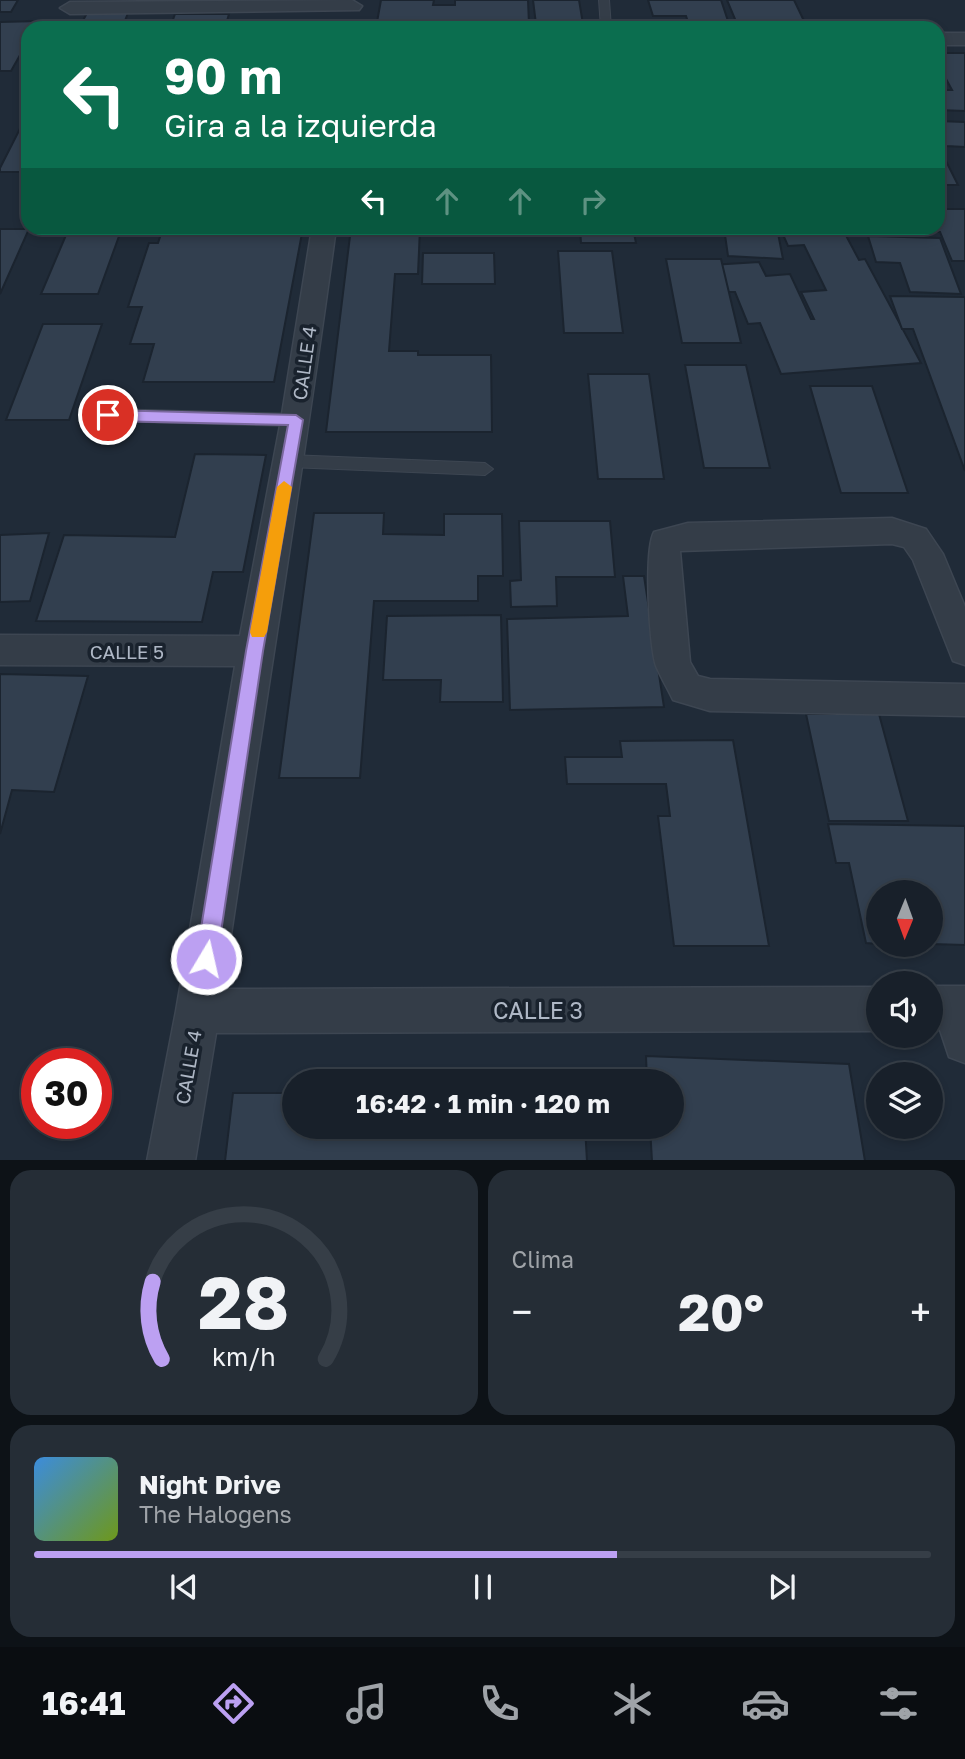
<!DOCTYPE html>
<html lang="es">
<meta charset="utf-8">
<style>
:root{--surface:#18202a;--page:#252d36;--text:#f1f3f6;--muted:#9fa3a8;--line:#363e47;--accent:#bca0f2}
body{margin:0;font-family:"Golos Text",sans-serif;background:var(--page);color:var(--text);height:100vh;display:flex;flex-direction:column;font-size:26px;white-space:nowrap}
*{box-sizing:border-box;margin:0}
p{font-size:23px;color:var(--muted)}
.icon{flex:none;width:38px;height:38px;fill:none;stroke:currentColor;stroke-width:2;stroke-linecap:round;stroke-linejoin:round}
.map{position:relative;height:1160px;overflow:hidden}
.panel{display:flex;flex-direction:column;gap:10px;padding:10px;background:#0d1217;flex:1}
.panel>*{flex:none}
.top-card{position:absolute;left:21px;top:21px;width:924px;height:214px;border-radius:21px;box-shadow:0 4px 10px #0003,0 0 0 2px var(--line);background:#0b6e4f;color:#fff;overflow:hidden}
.needle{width:46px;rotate:181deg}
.buttons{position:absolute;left:866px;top:880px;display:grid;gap:14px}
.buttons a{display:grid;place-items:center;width:77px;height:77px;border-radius:50%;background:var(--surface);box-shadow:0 4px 10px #0003,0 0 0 2px var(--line);font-size:35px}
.speed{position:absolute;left:21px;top:1048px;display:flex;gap:14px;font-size:35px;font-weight:700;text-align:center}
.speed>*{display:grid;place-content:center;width:91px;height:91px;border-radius:50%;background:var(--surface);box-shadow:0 4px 10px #0003,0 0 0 2px var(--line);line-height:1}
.speed .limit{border:10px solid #d22;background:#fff;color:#111}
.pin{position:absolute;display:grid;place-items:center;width:60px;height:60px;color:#fff;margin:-30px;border:4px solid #fff;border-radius:50%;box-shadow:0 2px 7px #0007}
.me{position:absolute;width:77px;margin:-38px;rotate:9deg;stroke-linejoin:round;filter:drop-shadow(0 0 5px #0008)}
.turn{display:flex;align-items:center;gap:24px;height:147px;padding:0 28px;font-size:32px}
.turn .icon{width:91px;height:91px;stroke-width:2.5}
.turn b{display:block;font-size:49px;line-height:60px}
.lanes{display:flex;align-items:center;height:66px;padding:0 28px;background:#0003;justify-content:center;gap:35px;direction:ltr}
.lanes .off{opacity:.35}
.big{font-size:52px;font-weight:700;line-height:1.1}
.panel .tile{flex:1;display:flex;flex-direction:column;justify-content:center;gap:10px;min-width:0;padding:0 24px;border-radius:21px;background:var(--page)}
.panel .dial{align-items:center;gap:0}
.dial svg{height:182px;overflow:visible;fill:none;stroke:var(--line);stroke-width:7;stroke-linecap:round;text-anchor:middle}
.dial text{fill:var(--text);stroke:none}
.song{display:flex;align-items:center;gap:21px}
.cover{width:84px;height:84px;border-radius:10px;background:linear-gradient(135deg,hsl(210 70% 55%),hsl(80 70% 35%))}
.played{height:7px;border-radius:4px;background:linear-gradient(90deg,var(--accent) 65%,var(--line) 65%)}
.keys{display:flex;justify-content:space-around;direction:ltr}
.heat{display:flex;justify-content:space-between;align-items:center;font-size:38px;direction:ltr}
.panel .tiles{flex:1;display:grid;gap:10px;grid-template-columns:1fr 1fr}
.tile:last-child{grid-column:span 2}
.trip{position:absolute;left:282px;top:1069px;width:402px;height:70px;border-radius:35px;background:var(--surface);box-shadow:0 4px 10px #0003,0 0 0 2px var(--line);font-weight:700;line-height:70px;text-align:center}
.dock{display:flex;height:112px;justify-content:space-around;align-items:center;background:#0a0d11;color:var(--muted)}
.dock .icon{width:49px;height:49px}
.dock .selected{color:var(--accent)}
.dock b{font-size:32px;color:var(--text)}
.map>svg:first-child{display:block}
</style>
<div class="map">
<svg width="965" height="1161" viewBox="0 0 965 1161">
<rect width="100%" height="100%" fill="#202b38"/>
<g fill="#323f4f" stroke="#1b242f" stroke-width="2">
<path d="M0,0H18L11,12H0Z"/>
<path d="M381,0H434L433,5H455V0H528L529,24L377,22Z"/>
<path d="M533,0H579L583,24H536Z"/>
<path d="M648,0H721L728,21L688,22L686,16H653Z"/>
<path d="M727,0H794L805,23L737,24Z"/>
<path d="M87,13H128L122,28H79Z"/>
<path d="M175,14H229L225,28H170Z"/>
<path d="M39,21L35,28H28V41L11,71H0V22Z"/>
<path d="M938,53H965V111L938,110V90H952L945,77H938Z"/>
<path d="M28,113V172H0V168Z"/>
<path d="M938,121L965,122V147L946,146Z"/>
<path d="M938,151H941L958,185H938Z"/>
<path d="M938,209H965V261H952L940,232L894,231L893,228H938Z"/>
<path d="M69,228H122L98,294H41Z"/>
<path d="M163,228H303L274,382H143L154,344H130L142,307H128L149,243H158Z"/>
<path d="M351,228H420L418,274H395L389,351H418V355H491L492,432H326Z"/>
<path d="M580,228H633L636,243H581Z"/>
<path d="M724,228H777L783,259L728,256Z"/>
<path d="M780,228H842L859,260L865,259L921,363L781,374L760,323L748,324L735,292H721L711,265L759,262L766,276L790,274L811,319H814L801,292L826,290L804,245L788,246Z"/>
<path d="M0,229H29L0,294Z"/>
<path d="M868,236L940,238L961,294L910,292L900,263L876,262Z"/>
<path d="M558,251H612L623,333H564Z"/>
<path d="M423,253H494L495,284H422Z"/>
<path d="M666,259H721L741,343H682Z"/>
<path d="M890,296L965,297V471L913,329H902Z"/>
<path d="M43,324H102L69,420H6Z"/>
<path d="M685,365H746L770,468H704Z"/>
<path d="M588,374H649L664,479H598Z"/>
<path d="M810,386H872L908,493H841Z"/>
<path d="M195,454L266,455L243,572H213L202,622L36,621L64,535L175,537Z"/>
<path d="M314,513H384L383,534L444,535V514H502L503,576H478V601H374L360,778H279Z"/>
<path d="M519,521H610L615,577H556L557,606L511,607L510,581L521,580Z"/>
<path d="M49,533L30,601L0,602V535Z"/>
<path d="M623,576H644L664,707L510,710L507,619L628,616Z"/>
<path d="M501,615L503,702H440L441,680H383L387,616Z"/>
<path d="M0,674L88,676L54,792L12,790L0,834Z"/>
<path d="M806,714H879L908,821H829Z"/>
<path d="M733,740L769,946H674L658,816H670L666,784H567L565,757H622L620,741Z"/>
<path d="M828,824L965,826V945L931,944V892H878V944L866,943L849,863H836Z"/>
<path d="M646,1056L849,1064L865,1161H652L650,1127H672V1082H647Z"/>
<path d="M416,1070V1082H332V1071Z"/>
<path d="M581,1072L582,1082H484V1073Z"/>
<path d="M233,1093H294V1127H585L587,1161H225Z"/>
</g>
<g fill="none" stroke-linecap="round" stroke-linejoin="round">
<defs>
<g id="lane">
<path d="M599,0H609L611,28H601Z"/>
<path d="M108,409L296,414L304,420L296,426L108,421L100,415Z"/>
<path d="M289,455L485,463L493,469L485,475L289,467L281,461Z"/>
</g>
<g id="street">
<path d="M352,0L362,6L359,10L70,14L60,8L70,2Z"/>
<rect x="938" y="33" width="27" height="12"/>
<path d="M312,228H336C302,482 260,735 223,989L878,987V1031L216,1033L195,1161H147L176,1011L235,666L0,665V635L240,636L281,420Z"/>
<path d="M892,518L926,529L943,554L965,607V665L953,661L913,560L904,547L892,544L680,551L690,662L698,676L710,679L965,684V716L710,711L673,700C668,689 661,678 656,666C649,646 644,550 654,532L688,523Z"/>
<path d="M931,986H965V1063L949,1057L940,1030H931Z"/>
</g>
</defs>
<use href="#lane" stroke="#3d4652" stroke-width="2"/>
<use href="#street" stroke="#3d4652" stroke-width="3"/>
<use href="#lane" fill="#343d48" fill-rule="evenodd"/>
<use href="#street" fill="#343d48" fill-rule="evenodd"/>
</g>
<path fill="#bca0f2" stroke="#7a689d" stroke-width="2" d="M108,410L296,415L303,420L263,651L217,959L214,967L206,970L199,967L196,959L246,651L288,425L108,421L101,415Z"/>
<path fill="#f59e0b" d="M284,481L292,487L267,632L264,637H252L250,632L277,487Z"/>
<g text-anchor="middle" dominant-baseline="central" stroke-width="7" stroke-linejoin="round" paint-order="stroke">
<g font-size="19" fill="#aeb7c5" stroke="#19222d">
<text transform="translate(304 363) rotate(-82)">CALLE 4</text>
<text x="127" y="651">CALLE 5</text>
<text transform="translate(188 1067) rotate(-80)">CALLE 4</text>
</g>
<g font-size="23" fill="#aeb7c5" stroke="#19222d">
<text x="538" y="1010">CALLE 3</text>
</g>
</g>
</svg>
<div class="buttons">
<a><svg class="needle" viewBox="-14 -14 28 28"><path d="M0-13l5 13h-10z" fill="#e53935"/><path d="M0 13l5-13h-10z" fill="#9fa3a8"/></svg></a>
<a><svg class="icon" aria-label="sound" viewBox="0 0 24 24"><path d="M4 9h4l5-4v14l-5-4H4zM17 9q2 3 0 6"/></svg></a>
<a><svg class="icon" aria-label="layers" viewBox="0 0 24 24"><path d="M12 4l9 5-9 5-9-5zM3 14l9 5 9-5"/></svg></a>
</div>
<div class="speed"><div class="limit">30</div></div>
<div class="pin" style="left:108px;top:415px;background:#d93025"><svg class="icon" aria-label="arrive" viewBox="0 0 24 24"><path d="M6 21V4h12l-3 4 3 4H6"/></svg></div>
<svg class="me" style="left:206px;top:959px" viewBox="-20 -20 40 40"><circle r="17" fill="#bca0f2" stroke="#fff" stroke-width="3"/><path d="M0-11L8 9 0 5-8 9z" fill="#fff"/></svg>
<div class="trip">16:42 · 1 min · 120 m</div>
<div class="top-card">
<div class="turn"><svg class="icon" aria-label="left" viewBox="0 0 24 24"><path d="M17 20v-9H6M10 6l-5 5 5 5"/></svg><div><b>90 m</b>Gira a la izquierda</div></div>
<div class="lanes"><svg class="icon" aria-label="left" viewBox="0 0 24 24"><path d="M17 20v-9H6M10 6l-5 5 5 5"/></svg><svg class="icon off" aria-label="ahead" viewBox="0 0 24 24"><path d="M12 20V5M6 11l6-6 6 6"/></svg><svg class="icon off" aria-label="ahead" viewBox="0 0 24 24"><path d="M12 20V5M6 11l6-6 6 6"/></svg><svg class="icon off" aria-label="right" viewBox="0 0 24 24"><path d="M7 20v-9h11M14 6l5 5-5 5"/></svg></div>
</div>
</div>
<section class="panel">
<div class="tiles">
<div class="tile dial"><svg viewBox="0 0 100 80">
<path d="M14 69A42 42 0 1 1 86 69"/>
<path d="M14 69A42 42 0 0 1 10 35" stroke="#bca0f2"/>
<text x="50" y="56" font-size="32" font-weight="700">28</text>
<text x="50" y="72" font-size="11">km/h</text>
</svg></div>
<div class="tile"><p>Clima</p>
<div class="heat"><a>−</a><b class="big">20°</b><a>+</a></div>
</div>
<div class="tile">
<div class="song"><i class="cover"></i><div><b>Night Drive</b><p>The Halogens</p></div></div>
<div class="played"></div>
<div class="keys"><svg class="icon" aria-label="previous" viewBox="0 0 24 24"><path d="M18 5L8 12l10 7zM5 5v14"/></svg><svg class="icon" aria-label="pause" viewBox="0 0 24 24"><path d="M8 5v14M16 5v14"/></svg><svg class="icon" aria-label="next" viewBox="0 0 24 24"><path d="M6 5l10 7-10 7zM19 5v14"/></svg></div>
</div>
</div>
</section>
<nav class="dock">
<b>16:41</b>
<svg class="icon selected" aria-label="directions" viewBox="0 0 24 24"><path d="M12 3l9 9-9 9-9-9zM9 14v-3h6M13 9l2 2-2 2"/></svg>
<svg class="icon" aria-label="music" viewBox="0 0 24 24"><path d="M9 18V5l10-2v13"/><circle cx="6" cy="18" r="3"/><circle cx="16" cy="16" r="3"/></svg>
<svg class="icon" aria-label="phone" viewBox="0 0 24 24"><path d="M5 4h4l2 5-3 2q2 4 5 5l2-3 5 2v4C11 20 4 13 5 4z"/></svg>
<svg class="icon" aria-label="climate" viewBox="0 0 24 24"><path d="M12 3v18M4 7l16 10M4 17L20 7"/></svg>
<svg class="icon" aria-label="car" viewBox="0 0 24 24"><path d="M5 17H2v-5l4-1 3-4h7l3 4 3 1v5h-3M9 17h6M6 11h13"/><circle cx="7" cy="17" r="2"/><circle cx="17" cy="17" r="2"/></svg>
<svg class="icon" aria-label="filters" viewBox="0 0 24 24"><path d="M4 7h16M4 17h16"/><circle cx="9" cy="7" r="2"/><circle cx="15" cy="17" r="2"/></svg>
</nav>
